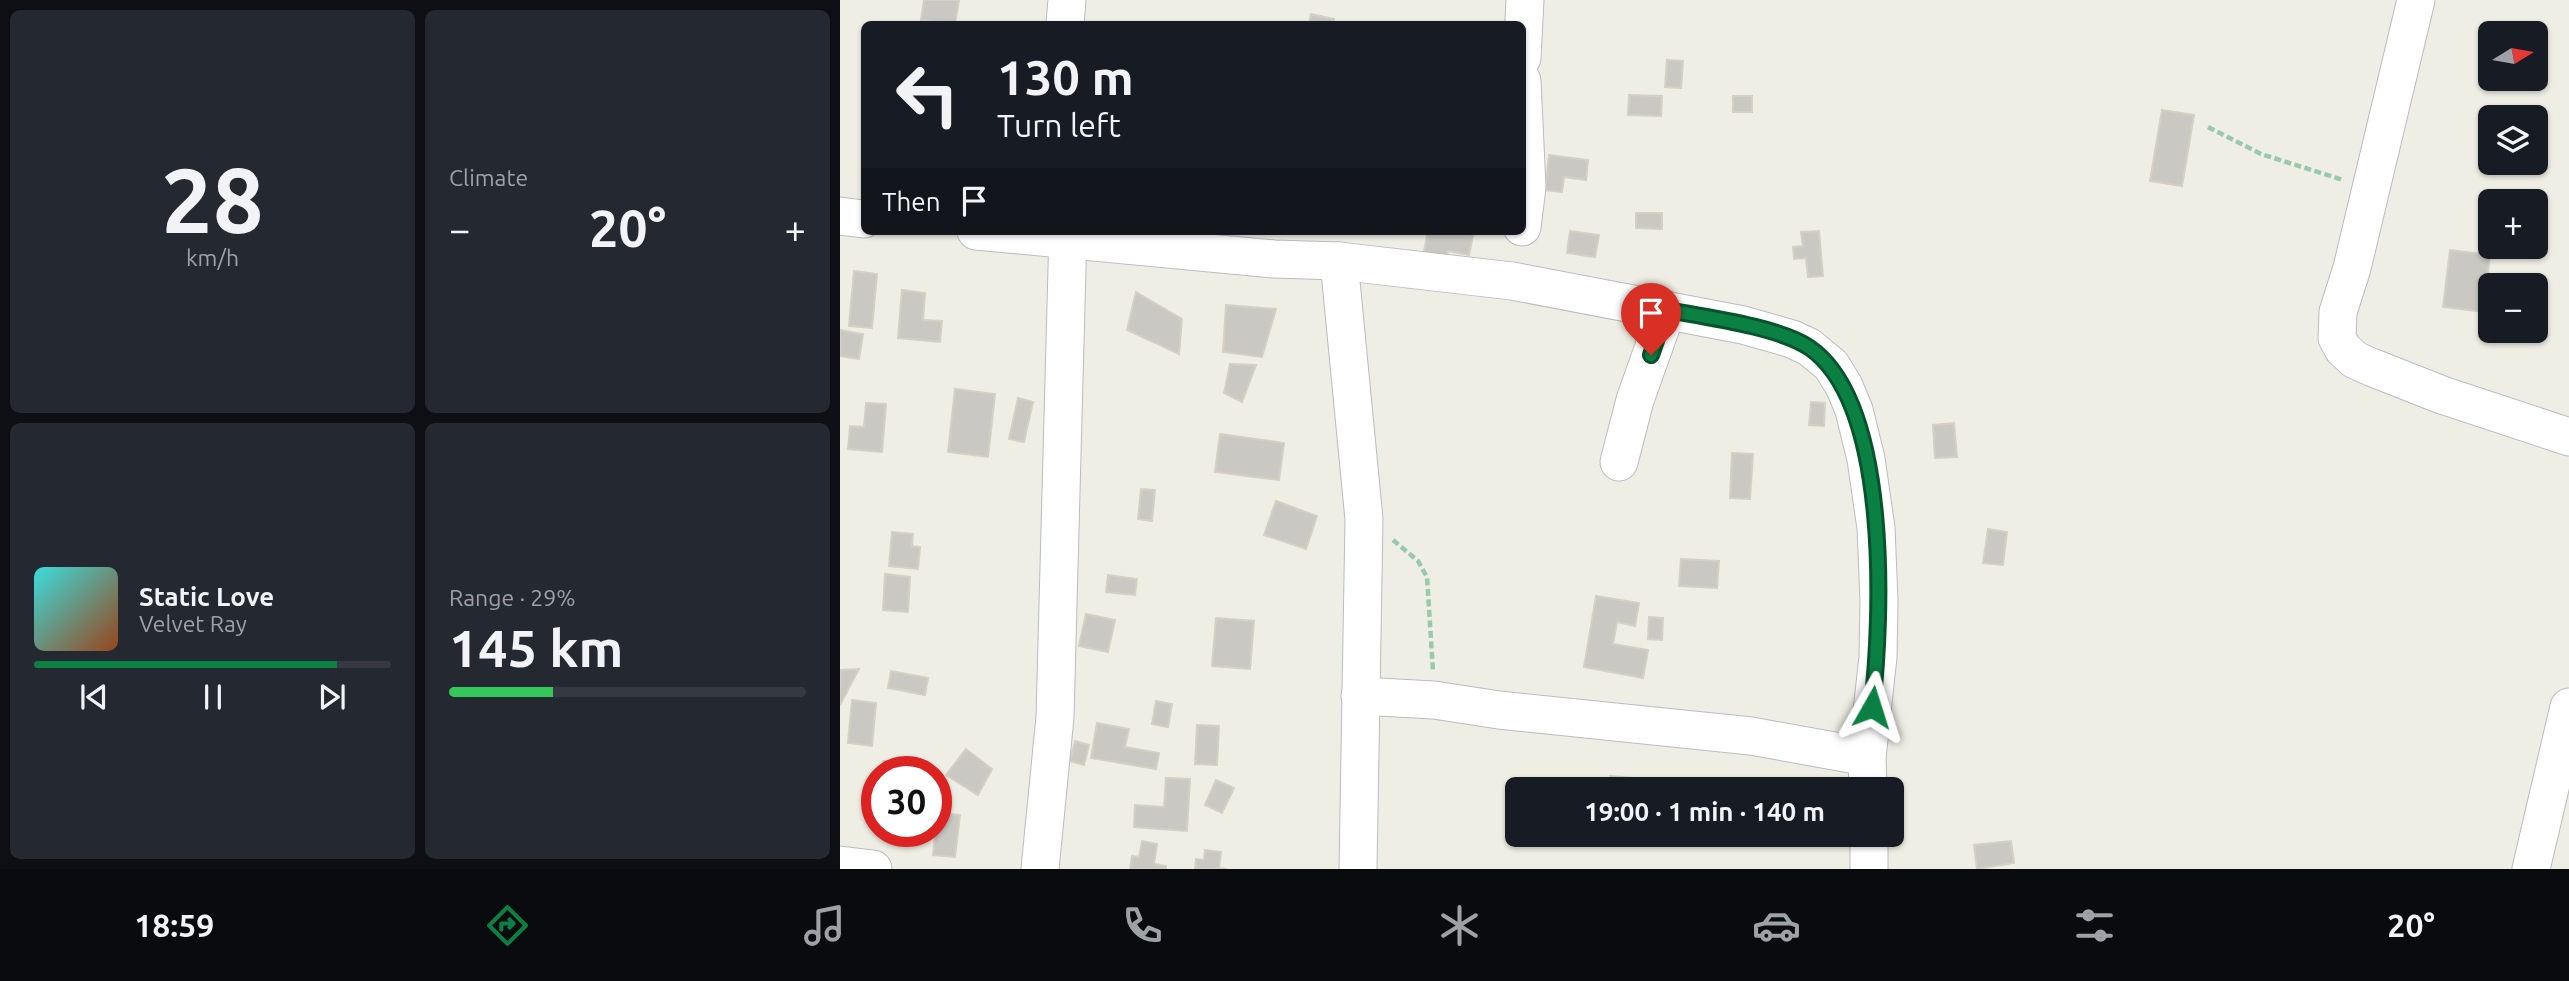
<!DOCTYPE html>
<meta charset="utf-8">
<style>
:root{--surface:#171b24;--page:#242831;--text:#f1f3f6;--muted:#9ea1a6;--line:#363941;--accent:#0b8043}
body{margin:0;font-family:Ubuntu,sans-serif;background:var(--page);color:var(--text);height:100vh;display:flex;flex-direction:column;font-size:26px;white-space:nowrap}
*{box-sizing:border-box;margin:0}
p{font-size:23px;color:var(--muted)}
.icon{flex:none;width:38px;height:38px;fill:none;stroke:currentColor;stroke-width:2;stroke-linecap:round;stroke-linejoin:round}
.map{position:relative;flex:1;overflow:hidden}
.details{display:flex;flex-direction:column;gap:10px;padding:10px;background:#0d0f14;width:840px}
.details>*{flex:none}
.top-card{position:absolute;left:21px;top:21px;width:665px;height:214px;border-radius:10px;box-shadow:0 2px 5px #0004;background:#171b24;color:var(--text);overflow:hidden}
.needle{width:46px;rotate:79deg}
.controls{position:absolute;left:1638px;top:21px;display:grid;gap:14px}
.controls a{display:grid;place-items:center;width:70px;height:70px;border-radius:10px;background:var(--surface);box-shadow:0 2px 5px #0004;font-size:35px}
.speed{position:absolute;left:21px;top:756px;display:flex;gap:14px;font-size:35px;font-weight:700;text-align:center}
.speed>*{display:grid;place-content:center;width:91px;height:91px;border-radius:50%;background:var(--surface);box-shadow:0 2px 5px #0004;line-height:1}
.speed .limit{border:10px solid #d22;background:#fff;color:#111}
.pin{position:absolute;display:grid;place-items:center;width:60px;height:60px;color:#fff;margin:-72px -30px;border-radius:50% 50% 50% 0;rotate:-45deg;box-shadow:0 0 7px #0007}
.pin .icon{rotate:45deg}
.me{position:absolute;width:77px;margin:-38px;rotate:6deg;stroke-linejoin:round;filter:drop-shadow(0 0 5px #0008)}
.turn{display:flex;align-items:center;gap:24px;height:147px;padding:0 21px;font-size:32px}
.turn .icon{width:91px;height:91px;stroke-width:2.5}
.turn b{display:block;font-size:49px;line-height:60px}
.then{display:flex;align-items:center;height:66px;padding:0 21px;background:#0003;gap:14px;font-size:26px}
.big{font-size:52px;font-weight:600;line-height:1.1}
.details .tile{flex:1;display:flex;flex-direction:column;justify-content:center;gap:10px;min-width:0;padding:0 24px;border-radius:10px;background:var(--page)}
.details .dial{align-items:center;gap:0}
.dial b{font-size:91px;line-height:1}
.song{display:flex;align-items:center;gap:21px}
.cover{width:84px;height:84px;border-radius:10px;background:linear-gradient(135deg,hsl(180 70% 55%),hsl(20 70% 35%))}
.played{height:7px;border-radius:4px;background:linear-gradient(90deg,var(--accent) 85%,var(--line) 85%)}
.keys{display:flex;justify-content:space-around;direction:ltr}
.heat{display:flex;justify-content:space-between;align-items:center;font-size:38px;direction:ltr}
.charge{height:10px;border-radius:5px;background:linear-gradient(90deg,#34c759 29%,var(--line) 0)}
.details .tiles{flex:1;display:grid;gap:10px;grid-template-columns:repeat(2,1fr)}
.trip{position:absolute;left:665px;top:777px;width:399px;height:70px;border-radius:10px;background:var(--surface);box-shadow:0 2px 5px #0004;font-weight:600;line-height:70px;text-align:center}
.tabs{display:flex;height:112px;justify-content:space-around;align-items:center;background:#090b0e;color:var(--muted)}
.tabs .icon{width:49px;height:49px}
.tabs .active{color:var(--accent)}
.tabs b{font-size:32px;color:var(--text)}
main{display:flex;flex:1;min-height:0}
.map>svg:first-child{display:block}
</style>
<main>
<section class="details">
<div class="tiles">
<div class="tile dial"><b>28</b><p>km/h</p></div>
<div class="tile"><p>Climate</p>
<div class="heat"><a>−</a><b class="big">20°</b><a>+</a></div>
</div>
<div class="tile">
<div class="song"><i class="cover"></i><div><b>Static Love</b><p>Velvet Ray</p></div></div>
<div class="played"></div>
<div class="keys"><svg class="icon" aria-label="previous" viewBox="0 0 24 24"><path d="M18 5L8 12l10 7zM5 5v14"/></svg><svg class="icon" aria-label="pause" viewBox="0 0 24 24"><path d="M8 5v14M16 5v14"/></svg><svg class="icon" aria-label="next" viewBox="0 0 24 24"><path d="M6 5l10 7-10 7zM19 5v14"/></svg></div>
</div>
<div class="tile"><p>Range · 29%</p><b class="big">145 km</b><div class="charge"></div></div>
</div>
</section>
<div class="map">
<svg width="1729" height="869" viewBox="0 0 1729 869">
<rect width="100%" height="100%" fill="#efeee4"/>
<g fill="#cac8c2" stroke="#d4d0c2" stroke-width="2">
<path d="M84,0H119L115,24L81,20Z"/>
<path d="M471,14L494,19L493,24H469Z"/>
<path d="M827,60L843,61L841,88L825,87Z"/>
<path d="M789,95L822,96L821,116L788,115Z"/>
<rect x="893" y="96" width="19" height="16"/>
<path d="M1322,110L1354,115L1342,186L1310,181Z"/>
<path d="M709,155L748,160L746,180L724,177L722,192L705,190Z"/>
<path d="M796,213H822V229L796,228Z"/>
<path d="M588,231H634L629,255L608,251L606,261L583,256Z"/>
<path d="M730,231L759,235L755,257L727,253Z"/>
<path d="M979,231L983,276L968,277L966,258L954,259L953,247L963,246L961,232Z"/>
<path d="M1610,250L1650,255L1643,312L1603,307Z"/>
<path d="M14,271L37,274L32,328L9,326Z"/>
<path d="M62,290L85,293L83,320L102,321L100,342L58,338Z"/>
<path d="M296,292L342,319L339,354L287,330Z"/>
<path d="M386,305L436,309L422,357L383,352Z"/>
<path d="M0,330L23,334L19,359L0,356Z"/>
<path d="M390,364L416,365L402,402L384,393Z"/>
<path d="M115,389L155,394L148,457L108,452Z"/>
<path d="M178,398L193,402L184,442L169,439Z"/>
<path d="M971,402L985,403L984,426L969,425Z"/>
<path d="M26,403L46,404L42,452L8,449L10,426L24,427Z"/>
<path d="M1114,423L1117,457L1095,458L1093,425Z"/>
<path d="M380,434L444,443L439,480L375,472Z"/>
<path d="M892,453L913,454L910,499L890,498Z"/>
<path d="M301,489L315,490L312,521L298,519Z"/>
<path d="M436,501L477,516L466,549L424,535Z"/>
<path d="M1148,529L1167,532L1163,565L1143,563Z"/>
<path d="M52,532L73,534L72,546L80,547L78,569L49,566Z"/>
<path d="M841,559L879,561L877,588L839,586Z"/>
<path d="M45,574L70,577L68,612L43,610Z"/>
<path d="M268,575L297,579L295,595L266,592Z"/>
<path d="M756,596L799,603L795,626L777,622L773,644L808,650L803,678L744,667Z"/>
<path d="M246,614L275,620L268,652L239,646Z"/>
<path d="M809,617L823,618L822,640L808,639Z"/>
<path d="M376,618L414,621L410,669L372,666Z"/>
<path d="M19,669L0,705V670Z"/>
<path d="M51,671L88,678L85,695L48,688Z"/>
<path d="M12,700L36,703L32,746L8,743Z"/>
<path d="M316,701L332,704L328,727L312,724Z"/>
<path d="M257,723L289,729L285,747L319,753L316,769L251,758Z"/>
<path d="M357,725L379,726L377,765L355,764Z"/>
<path d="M235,741L249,745L244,765L230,761Z"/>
<path d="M126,749L152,769L138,795L106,775Z"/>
<path d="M43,761L65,762V772H43Z"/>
<path d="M770,776L817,780L816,789H768Z"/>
<path d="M326,778L350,779L347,831L294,827L295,805L324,807Z"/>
<path d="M376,780L394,788L382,813L365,805Z"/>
<path d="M97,813L120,815L115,857L93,855Z"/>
<path d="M302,841L317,844L314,864L326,866V869H290L292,856L299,857Z"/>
<path d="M1171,841L1174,863L1137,869L1134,845Z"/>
<path d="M365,850L381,852L379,868L387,869H355L356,859L364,860Z"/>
</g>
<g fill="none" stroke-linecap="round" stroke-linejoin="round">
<defs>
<g id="minor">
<path d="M1576,0L1512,268L1498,312L1497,338L1503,349L1515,360L1531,367L1602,395L1729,437"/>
<path d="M225,24L227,0"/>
<path d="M682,58L685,0"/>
<path d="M682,81L687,187L682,227"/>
<path d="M0,216L24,219"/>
<path d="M136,231L434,259L499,261L672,281L903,325L952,339L969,347L991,365L1004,386L1014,410L1026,459L1036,528L1039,601L1038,657L1027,757L1028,789"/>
<path d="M499,261L524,519L518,869"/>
<path d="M779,462L795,400L827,310"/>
<path d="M520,696L594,700L659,710L911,736L1027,757"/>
<path d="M1029,835V869"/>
<path d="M0,865L33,869"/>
<path d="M200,869L215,717L228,231"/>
<path d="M1691,869L1729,707"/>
</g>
</defs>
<use href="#minor" stroke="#b9bcc1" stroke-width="39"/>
<g stroke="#99c9ab" stroke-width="4.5" stroke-dasharray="7 3.5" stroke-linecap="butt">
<path d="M1368,127L1421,154L1503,180"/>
<path d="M553,540L578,561L587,577L593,671"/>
</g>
<use href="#minor" stroke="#fff" stroke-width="37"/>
</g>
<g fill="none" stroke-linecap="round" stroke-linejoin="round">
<defs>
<path id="route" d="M811,355L827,310C865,317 940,327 970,348C1051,405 1042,618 1032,707"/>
</defs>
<use href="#route" stroke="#07532c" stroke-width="18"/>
<use href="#route" stroke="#0b8043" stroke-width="12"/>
</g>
</svg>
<div class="controls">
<a><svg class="needle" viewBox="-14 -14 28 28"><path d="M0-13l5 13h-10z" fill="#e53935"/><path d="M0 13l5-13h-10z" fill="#9ea1a6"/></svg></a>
<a><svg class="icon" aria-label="layers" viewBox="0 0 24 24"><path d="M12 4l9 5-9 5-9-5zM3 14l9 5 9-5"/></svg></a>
<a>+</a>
<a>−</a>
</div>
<div class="speed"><div class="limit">30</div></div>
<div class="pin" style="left:811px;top:355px;background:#d93025"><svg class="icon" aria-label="arrive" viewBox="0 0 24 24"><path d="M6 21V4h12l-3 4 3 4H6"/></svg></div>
<svg class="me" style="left:1032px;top:707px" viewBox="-20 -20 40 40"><path d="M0-17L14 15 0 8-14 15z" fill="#0b8043" stroke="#fff" stroke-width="4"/></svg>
<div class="trip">19:00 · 1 min · 140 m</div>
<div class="top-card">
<div class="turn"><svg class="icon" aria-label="left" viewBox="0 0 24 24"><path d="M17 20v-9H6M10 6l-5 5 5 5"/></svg><div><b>130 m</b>Turn left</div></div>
<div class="then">Then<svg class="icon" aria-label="arrive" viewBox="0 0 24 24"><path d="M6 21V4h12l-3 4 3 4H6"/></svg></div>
</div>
</div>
</main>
<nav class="tabs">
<b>18:59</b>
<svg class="icon active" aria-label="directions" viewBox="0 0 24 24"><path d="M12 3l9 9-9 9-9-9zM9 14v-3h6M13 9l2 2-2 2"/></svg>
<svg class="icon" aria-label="music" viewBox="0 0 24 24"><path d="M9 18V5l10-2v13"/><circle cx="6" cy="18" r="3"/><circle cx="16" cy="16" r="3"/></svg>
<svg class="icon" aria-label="phone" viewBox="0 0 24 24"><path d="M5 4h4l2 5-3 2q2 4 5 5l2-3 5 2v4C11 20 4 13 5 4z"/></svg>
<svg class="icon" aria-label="climate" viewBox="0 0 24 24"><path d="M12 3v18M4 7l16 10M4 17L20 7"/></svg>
<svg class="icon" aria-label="car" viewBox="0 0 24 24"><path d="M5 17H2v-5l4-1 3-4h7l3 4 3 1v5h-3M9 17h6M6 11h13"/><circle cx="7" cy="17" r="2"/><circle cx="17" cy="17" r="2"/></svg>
<svg class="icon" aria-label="filters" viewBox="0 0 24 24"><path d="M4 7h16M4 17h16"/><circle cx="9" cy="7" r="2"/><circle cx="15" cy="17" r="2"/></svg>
<b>20°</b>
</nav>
